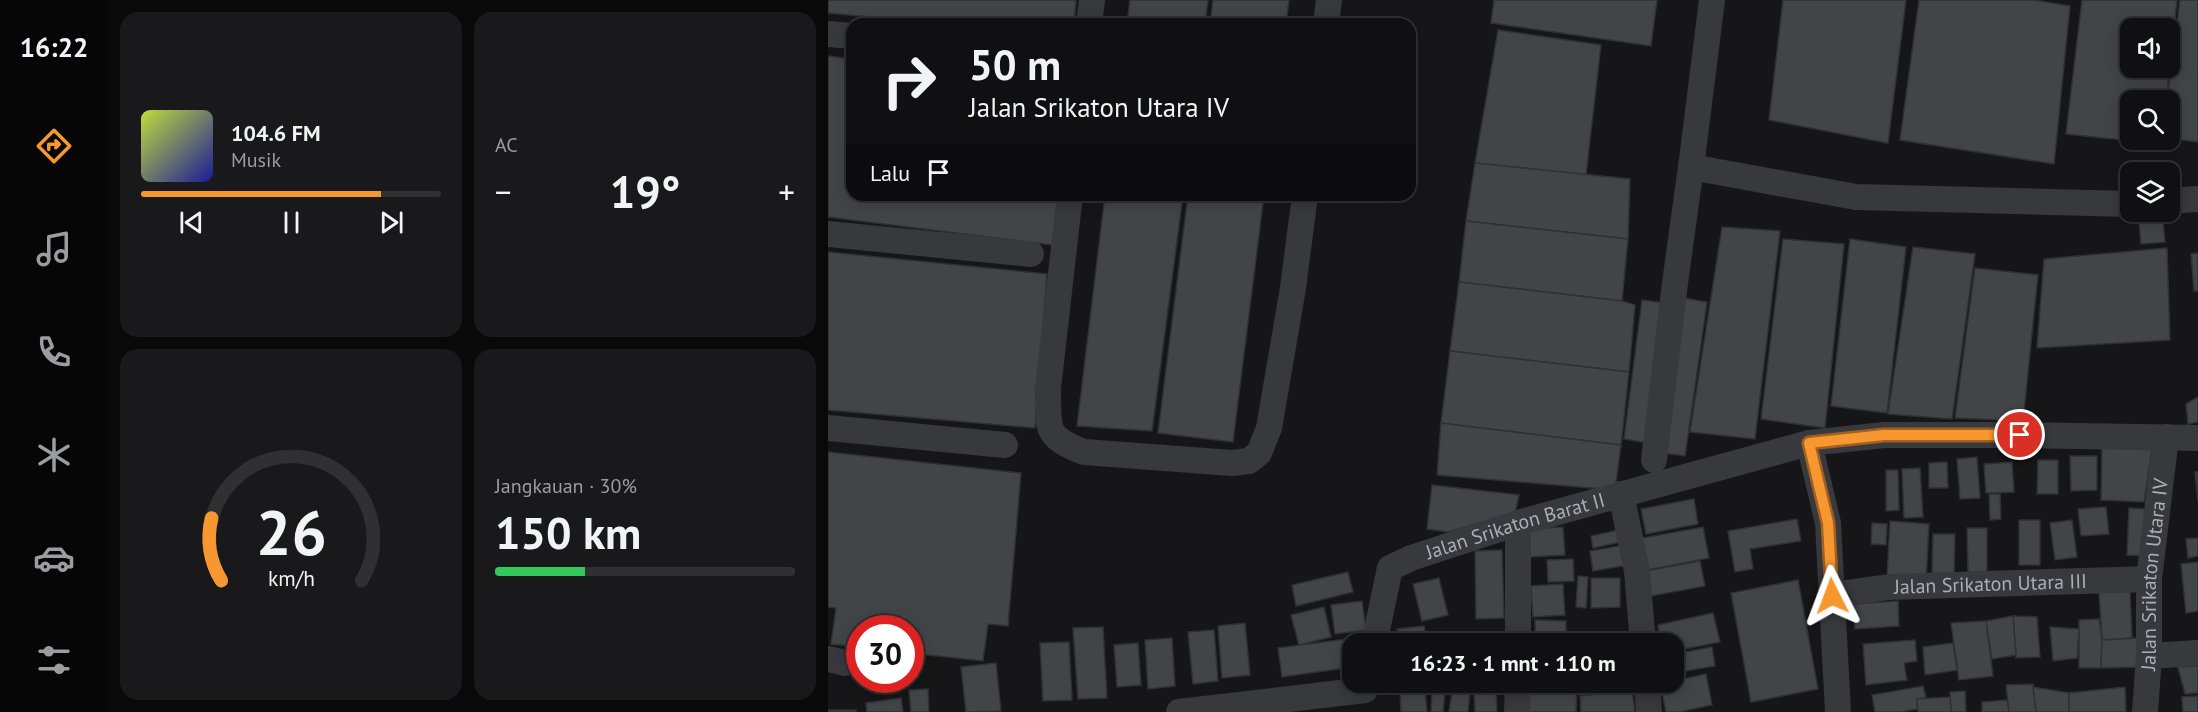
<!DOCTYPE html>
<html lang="id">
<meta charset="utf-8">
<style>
:root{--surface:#101012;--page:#19191b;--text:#f1f3f6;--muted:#9c9d9f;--line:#303032;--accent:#f7972f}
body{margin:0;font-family:"PT Sans",sans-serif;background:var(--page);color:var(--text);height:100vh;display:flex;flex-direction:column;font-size:22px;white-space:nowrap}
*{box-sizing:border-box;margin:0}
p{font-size:20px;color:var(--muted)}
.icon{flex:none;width:33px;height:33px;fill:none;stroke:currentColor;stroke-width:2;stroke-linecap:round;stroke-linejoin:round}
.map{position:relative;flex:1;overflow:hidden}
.details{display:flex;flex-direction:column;gap:12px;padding:12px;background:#09090a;width:720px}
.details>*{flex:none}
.top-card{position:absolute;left:18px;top:18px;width:570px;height:183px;border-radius:18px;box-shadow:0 3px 15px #0003,0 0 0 2px var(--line);background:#101012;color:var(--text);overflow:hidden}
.buttons{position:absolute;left:1292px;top:18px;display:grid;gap:12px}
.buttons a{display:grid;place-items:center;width:60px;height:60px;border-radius:12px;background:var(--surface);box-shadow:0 3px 15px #0003,0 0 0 2px var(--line);font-size:30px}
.speed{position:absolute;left:18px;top:615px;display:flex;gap:12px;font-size:30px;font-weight:700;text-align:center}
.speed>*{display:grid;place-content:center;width:78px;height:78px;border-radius:50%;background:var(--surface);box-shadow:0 3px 15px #0003,0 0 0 2px var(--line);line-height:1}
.speed .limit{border:9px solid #d22;background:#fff;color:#111}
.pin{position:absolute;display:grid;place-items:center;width:51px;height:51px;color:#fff;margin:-26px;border:3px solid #fff;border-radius:50%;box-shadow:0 2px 6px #0007}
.me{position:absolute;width:66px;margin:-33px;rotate:357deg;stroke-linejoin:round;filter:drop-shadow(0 0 4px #0008)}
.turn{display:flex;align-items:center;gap:21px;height:126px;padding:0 24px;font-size:27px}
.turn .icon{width:78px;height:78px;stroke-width:2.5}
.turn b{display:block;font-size:42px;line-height:51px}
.then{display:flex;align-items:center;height:57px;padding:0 24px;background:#0003;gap:12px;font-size:22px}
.big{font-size:45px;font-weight:800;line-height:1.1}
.details .card{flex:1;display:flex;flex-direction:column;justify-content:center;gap:9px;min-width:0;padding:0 21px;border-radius:18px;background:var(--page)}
.details .dial{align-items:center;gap:0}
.dial svg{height:156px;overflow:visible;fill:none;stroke:var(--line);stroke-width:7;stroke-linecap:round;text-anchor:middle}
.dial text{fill:var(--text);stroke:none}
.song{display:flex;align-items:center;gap:18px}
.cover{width:72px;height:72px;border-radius:9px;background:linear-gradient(135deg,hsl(70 70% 55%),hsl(240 70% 35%))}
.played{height:6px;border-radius:3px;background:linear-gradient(90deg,var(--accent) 80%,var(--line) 80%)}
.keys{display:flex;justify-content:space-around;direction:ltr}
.heat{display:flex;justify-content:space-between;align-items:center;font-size:33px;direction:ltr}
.charge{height:9px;border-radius:4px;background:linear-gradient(90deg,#34c759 30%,var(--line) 0)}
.details .tiles{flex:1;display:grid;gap:12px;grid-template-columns:repeat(2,1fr)}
.trip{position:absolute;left:514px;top:633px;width:342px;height:60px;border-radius:18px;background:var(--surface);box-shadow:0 3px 15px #0003,0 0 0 2px var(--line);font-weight:800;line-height:60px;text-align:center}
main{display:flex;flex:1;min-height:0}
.dock{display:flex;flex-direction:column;width:108px;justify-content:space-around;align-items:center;background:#060607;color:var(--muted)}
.dock .icon{width:42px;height:42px}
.dock .on{color:var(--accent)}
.dock b{font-size:27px;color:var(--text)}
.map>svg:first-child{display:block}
</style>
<main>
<nav class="dock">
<b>16:22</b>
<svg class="icon on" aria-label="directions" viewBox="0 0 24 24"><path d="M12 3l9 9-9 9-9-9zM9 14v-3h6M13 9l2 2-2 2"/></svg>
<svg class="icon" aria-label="music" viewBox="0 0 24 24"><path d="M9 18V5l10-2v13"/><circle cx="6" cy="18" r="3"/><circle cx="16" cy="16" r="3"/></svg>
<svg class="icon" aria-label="phone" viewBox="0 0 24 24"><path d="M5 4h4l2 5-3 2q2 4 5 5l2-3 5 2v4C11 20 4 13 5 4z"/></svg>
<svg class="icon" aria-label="climate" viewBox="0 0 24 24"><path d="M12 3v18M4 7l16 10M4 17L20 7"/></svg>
<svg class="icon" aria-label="car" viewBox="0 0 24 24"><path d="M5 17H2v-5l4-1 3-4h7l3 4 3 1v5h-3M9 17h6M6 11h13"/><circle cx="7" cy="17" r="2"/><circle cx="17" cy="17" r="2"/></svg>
<svg class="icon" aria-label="filters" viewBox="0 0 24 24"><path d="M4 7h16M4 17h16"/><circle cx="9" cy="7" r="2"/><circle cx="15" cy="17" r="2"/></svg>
</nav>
<section class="details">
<div class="tiles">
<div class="card">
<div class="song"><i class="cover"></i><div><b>104.6 FM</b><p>Musik</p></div></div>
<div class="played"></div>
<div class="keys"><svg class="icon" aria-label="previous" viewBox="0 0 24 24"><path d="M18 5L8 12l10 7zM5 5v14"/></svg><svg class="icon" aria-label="pause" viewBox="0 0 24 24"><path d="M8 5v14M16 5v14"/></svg><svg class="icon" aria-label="next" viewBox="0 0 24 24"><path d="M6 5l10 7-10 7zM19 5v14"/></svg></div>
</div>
<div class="card"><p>AC</p>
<div class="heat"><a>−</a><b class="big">19°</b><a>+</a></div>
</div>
<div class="card dial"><svg viewBox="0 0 100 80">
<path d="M14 69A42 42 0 1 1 86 69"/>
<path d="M14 69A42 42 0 0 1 9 37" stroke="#f7972f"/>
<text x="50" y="56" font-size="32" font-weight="700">26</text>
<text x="50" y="72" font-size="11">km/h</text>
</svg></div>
<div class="card"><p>Jangkauan · 30%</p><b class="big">150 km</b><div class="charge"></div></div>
</div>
</section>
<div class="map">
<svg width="1370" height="712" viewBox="0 0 1370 712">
<rect width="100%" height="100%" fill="#161618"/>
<g fill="#424548" stroke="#303134" stroke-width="1.5" fill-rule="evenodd">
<path d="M0,0H248L246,24H117L0,13Z"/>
<path d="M302,0H380L377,24H299Z"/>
<path d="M385,0H461L458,24H382Z"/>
<path d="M666,0H829L823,46L663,23Z"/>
<path d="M955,0H1078L1060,143L941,120Z"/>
<path d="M1091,0H1206L1242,6L1226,164L1072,140Z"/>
<path d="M1254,0H1349L1338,100H1302V140H1334V144L1238,134ZM1302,28H1341V68H1302Z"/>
<path d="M1352,0H1370V142L1341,138V100H1339Z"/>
<path d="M670,30L773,45L758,175L647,163Z"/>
<path d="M0,56L24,59V195H230L225,245L0,217Z"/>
<path d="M647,163L802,179L800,239L638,221Z"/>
<path d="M277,195H355L324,431L249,426Z"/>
<path d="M360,195H436L405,442L330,433Z"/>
<path d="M638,221L800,239L794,301L631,282Z"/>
<path d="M1335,221L1337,242L1313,244L1311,223Z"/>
<path d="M894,227L952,231L927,439L862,432Z"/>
<path d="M955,239L1016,244L997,428L933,419Z"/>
<path d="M1022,239L1078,247L1059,413L1003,406Z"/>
<path d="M1085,247L1147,254L1124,419L1060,414Z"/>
<path d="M1339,248L1342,340L1209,348L1216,259Z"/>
<path d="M0,252L219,274L207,428L0,410Z"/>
<path d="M1370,253V291H1366L1363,254Z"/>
<path d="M1147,268L1210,275L1195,421L1127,418Z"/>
<path d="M631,282L794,301L807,305L801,372L622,351Z"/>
<path d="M850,297L879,302L857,456L829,452Z"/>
<path d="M814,300L844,304L826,444L796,439Z"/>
<path d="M622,351L801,372L793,445L613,423Z"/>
<path d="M1370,397V422L1360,424L1358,404Z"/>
<path d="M613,423L793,445L787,490L609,475Z"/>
<path d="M1274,447L1324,448L1316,502L1273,500Z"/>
<path d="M0,452L193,473L180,626L160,624L155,661L82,653V628H32V647L3,644L8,608L0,607Z"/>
<path d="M1242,456H1269V490L1243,491Z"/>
<path d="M1149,457L1152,498L1132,499L1129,459Z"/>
<path d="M1210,460H1230V494H1209Z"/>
<path d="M1119,462L1120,488H1101V463Z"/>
<path d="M1184,462L1186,492L1158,493L1156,464Z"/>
<path d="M1092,468L1095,517L1076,518L1074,469Z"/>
<path d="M1058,470H1070L1071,510L1058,511Z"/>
<path d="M1367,472H1370V502Z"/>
<path d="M604,485L691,495L687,513L620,532L599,529Z"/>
<path d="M1161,494H1172L1173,519L1162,520Z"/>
<path d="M866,499L870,524L818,534L813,509Z"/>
<path d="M1278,507L1281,534L1253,536L1250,509Z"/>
<path d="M1301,508L1319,509L1317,556L1299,555Z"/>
<path d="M969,519L973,541L922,549L925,569L907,572L900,531Z"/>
<rect x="1191" y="520" width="21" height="45"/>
<path d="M1244,520L1249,557L1227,560L1222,523Z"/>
<path d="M1062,521L1101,524L1098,580L1059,578Z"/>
<path d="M1044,523L1059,524L1058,545L1043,544Z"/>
<path d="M735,527L737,555L701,557L699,529Z"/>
<path d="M875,527L881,558L814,571L809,539Z"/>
<path d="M1139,528H1159V572H1140Z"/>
<path d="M791,530L793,542L765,548L763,536Z"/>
<path d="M1105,534H1127L1126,574H1104Z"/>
<path d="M1370,538V556L1360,558L1358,539Z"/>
<path d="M797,545L801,565L765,571L762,551Z"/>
<path d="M674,550L676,618L648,619L647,551Z"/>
<path d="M745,559L746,581L720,582L719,560Z"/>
<path d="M872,561L877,586L823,596L818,571Z"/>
<path d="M1370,562V611L1358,613L1353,564Z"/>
<path d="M520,572L525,592L468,606L464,585Z"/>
<path d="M750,576L760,577L758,608L748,607Z"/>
<path d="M611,578L620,615L594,621L585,584Z"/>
<path d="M763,578H792V607L763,608Z"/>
<path d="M970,580L990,689L923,702L903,593Z"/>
<path d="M735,584L737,615L705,617L703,586Z"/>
<path d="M1271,592H1302L1304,638L1274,640Z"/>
<path d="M534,601L538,630L507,634L503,605Z"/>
<path d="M1070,601L1071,626L1027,629L1025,604Z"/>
<path d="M496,607L503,637L471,645L463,615Z"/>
<path d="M885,613L892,642L846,651V644H833L830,625Z"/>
<path d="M1185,616L1209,617L1212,657L1188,658Z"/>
<path d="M1185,616L1188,655L1164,659L1158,621Z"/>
<path d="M1271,619L1274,640L1273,668H1251V620Z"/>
<path d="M707,620L738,621V644H707Z"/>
<path d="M1158,621L1165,676L1131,680L1123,623Z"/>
<path d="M417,623L422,675L394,678L390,626Z"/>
<path d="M596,626L599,644H571L569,629Z"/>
<path d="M275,627L279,698L250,699L245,628Z"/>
<path d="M1222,627L1251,629L1249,658L1225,661Z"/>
<path d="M386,630L390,681L365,684L360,632Z"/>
<path d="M567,637L568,644H554L553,639Z"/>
<path d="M344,638L347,686L320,689L317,640Z"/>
<path d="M1310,638L1313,667L1273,668L1274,640Z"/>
<path d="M519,639L523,667L454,677L450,648Z"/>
<path d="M1087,640L1089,661L1076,663L1079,680L1038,685L1035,644Z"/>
<path d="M241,642L244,700L215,701L212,643Z"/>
<path d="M310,643L313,685L289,687L286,645Z"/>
<path d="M1125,643L1129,670L1097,675L1095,647Z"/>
<path d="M884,647L887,666L846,673V654Z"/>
<path d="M168,663L173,711L138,712L133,667Z"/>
<path d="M1370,666V693L1357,694L1350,667Z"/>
<path d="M878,674L884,705L851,712H838L832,684L846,682V681Z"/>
<rect x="613" y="682" width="15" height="6"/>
<path d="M698,683L749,685L748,712H697Z"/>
<path d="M1205,684L1208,712H1181L1178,685Z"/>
<path d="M1095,686L1098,698L1089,699L1090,709L1072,712H1047L1044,695Z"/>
<path d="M1205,687L1241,693V712H1208Z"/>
<path d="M1297,687L1298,712H1241V693Z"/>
<path d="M100,689L101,712H83L81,690Z"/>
<path d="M597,689L599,712H573L572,691Z"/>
<path d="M668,690L669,712H647L646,691Z"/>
<path d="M804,690L807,712H753L752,696Z"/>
<path d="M604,691L617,692L615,712H603Z"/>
<path d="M624,691L642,693L640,712H621Z"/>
<path d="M1137,691L1138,712H1123L1122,692Z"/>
<path d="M1370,696V712H1355L1354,697Z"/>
<path d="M1122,697L1123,712H1090L1089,699Z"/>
<path d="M73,698L75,712H39L38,703Z"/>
<path d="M1179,700L1181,712H1154V702Z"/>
<rect x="0" y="710" width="28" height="2"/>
</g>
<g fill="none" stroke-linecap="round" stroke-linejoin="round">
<g stroke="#37393d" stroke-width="26">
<path d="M884,0L863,167L1028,197L1302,204"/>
<path d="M261,24L264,0"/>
<path d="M498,24L501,0"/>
<path d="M0,34L24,36"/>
<path d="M242,195L220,388C221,429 215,436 256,452L404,463L421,461L431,453L441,428L465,288L477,195"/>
<path d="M1341,201L1370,199"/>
<path d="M0,234L203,254"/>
<path d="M0,428L177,445"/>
<path d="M981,443L1000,523L1010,712"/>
<path d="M826,460L847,283L863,167"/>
<path d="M793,494L809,571L815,644"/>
<path id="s1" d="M1004,595L1061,587L1321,579"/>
<path id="s2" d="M546,644L562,568L583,558L690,523L981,443L1056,435H1192L1370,438"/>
<path d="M690,644V523"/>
<path d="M1321,656L1370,653"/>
<path d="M0,659L17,663"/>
<path d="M819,682L821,712"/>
<path d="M351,712L537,690"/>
<path d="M689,712L690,682"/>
<path id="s3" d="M1317,712L1321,656V579L1338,437"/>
</g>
</g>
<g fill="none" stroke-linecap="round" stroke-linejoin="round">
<defs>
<path id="route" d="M1004,596L1000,523L981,443L1056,435H1192"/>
</defs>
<use href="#route" stroke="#a1621f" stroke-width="15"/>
<use href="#route" stroke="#f7972f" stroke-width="10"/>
</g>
<g text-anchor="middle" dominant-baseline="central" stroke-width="6" stroke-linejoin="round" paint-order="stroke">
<g font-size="20" fill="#a8afb9" stroke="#111113">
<text stroke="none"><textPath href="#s2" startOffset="210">Jalan Srikaton Barat II</textPath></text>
<text stroke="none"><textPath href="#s3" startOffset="138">Jalan Srikaton Utara IV</textPath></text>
<text stroke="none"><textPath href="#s1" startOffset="159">Jalan Srikaton Utara III</textPath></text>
</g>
</g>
</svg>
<div class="buttons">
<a><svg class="icon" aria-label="sound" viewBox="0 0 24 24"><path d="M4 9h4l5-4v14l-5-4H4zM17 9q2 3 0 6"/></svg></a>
<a><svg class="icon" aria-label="search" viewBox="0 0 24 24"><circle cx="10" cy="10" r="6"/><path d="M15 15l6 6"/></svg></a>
<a><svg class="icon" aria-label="layers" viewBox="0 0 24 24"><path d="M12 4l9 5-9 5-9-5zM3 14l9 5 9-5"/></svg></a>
</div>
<div class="speed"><div class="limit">30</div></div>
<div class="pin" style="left:1192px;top:435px;background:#d93025"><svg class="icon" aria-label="arrive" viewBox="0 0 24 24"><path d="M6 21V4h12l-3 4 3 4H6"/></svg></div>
<svg class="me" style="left:1004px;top:596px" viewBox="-20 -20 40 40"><path d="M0-17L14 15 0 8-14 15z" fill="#f7972f" stroke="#fff" stroke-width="4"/></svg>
<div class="trip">16:23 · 1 mnt · 110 m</div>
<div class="top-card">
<div class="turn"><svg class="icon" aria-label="right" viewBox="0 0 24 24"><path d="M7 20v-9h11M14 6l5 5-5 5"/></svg><div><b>50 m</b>Jalan Srikaton Utara IV</div></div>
<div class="then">Lalu<svg class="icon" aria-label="arrive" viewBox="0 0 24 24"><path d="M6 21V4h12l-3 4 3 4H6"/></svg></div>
</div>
</div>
</main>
